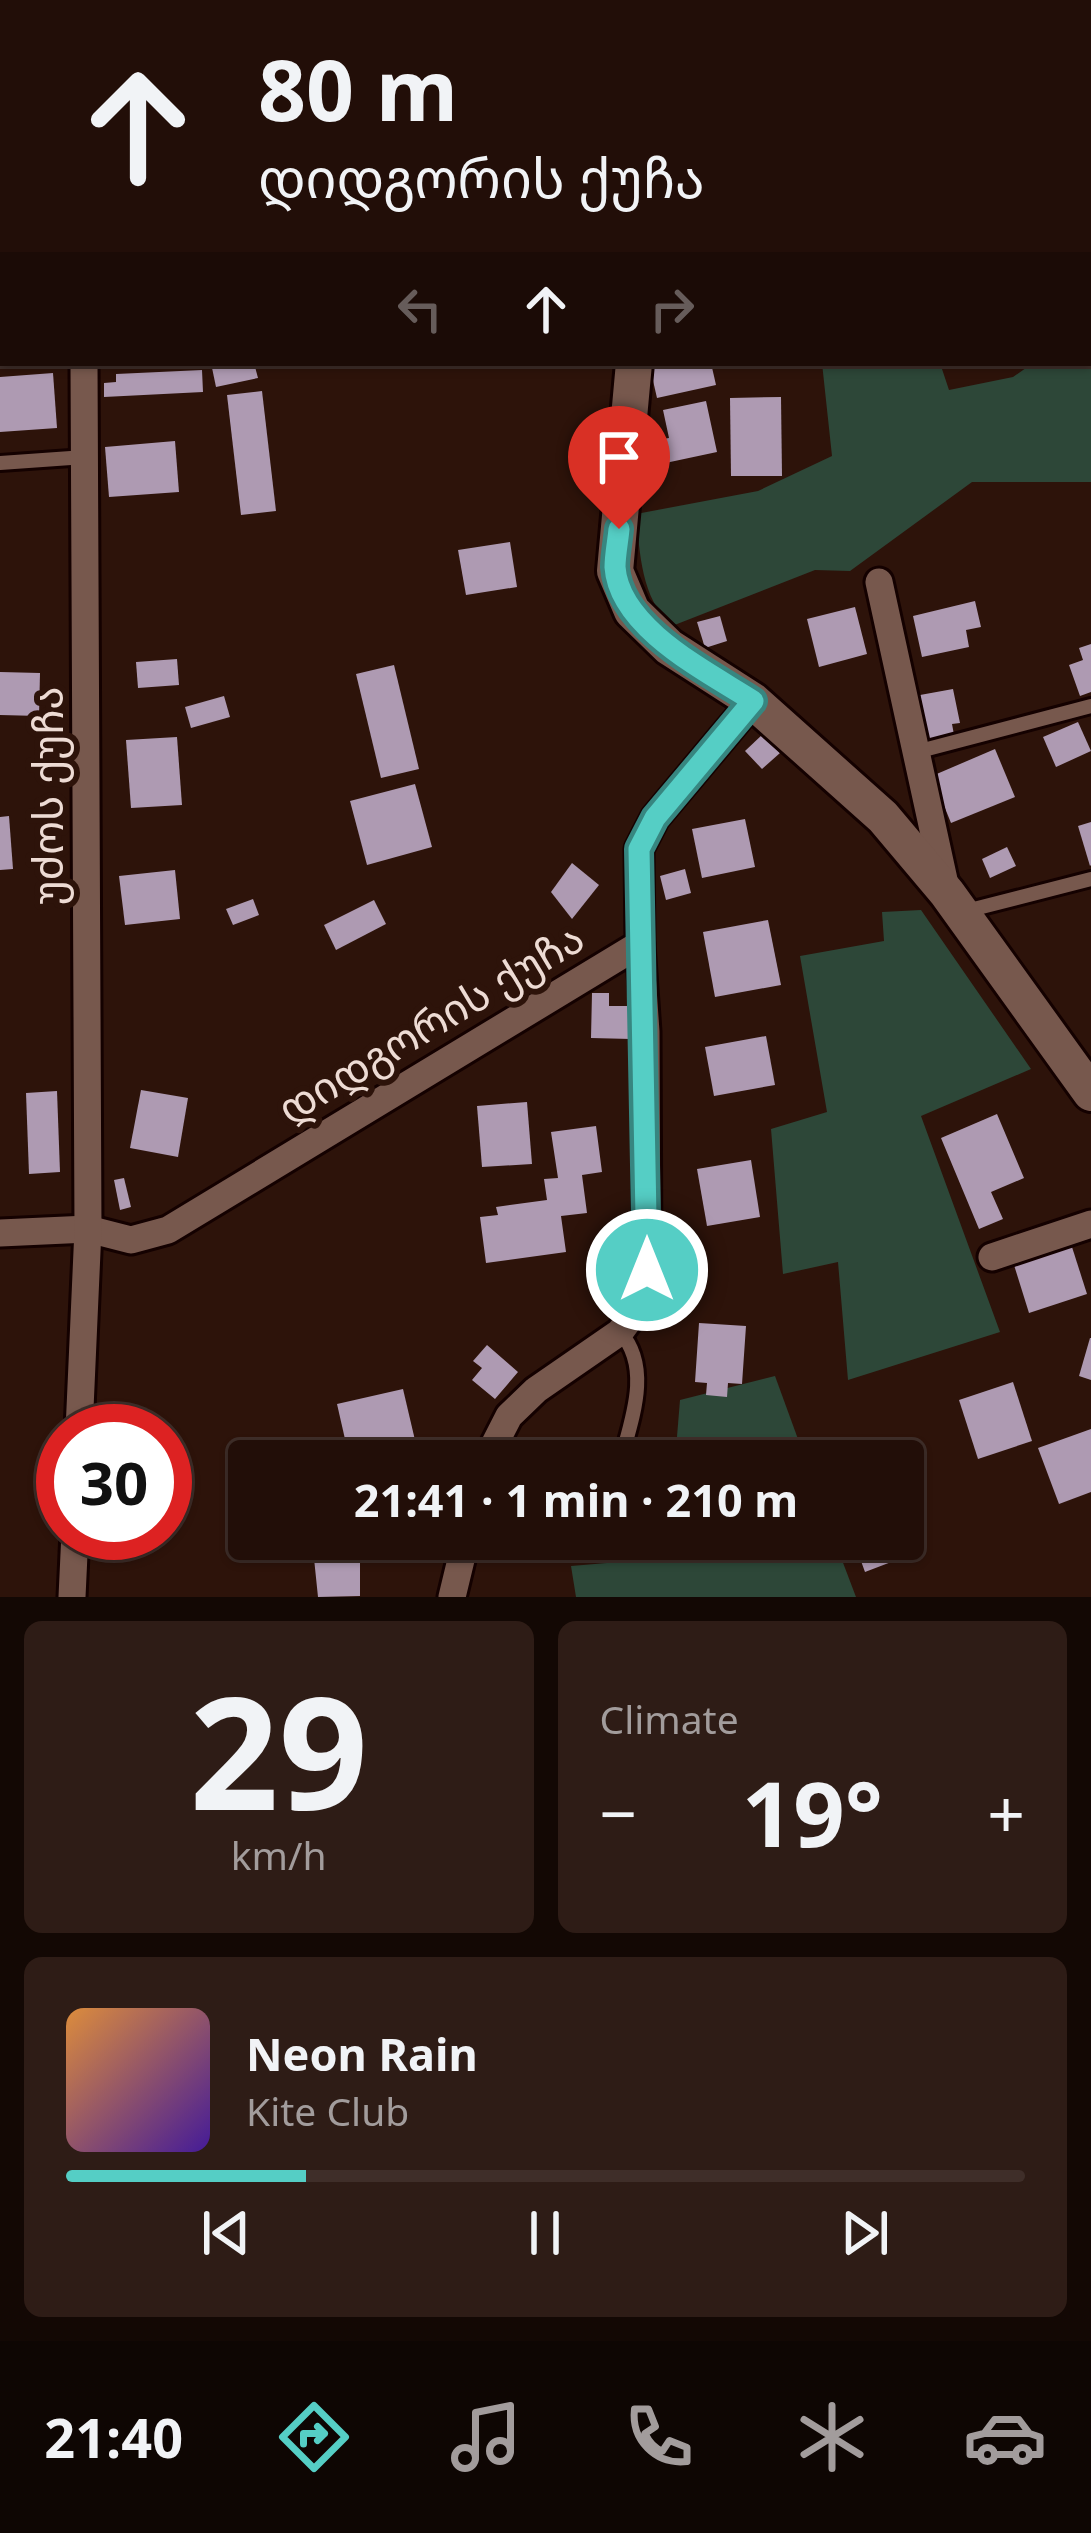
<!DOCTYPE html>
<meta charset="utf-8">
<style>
:root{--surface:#220e08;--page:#2e1c16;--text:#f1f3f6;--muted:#a29c9c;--line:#3f2e29;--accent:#55cec5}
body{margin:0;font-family:"Noto Sans","Noto Sans Georgian",sans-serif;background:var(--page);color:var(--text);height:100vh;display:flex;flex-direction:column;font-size:45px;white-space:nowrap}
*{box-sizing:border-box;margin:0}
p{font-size:39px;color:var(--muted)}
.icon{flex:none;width:66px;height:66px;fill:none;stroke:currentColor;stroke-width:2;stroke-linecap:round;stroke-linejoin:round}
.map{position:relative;height:1597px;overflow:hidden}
.panel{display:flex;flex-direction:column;gap:24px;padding:24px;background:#130804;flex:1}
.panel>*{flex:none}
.banner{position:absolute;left:0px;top:0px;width:1092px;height:366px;box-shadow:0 3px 9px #0004,0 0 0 3px var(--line);background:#220e08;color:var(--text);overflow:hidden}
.speed{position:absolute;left:36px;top:1404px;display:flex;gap:24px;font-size:60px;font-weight:700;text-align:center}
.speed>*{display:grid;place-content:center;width:156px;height:156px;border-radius:50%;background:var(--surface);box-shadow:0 3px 9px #0004,0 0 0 3px var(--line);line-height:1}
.speed .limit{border:18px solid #d22;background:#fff;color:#111}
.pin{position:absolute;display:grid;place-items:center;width:102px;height:102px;color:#fff;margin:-123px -51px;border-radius:50% 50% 50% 0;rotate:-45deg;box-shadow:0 0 12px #0007}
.pin .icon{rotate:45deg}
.me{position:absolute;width:132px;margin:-66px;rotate:0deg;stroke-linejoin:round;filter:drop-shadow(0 0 9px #0008)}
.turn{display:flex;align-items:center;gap:42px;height:252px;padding:0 60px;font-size:54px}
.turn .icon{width:156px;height:156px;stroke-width:2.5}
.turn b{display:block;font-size:84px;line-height:102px}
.lanes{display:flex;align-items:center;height:114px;padding:0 60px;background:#0003;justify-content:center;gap:60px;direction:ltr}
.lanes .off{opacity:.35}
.big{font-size:90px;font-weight:700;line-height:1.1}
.panel .tile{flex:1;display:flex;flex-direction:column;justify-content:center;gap:18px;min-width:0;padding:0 42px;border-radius:18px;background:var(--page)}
.panel .dial{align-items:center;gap:0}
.dial b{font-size:156px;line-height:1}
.song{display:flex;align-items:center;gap:36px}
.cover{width:144px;height:144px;border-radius:18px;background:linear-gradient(135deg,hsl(30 70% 55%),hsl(260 70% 35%))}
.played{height:12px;border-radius:6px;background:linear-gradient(90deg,var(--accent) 25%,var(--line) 25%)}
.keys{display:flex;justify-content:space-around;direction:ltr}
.heat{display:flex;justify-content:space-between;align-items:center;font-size:66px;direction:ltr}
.panel .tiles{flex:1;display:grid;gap:24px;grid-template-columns:1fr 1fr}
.tile:last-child{grid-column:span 2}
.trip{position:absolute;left:228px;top:1440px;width:696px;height:120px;border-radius:12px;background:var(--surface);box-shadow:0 3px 9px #0004,0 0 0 3px var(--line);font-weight:700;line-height:120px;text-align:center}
.menu{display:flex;height:192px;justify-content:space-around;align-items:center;background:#0e0603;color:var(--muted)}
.menu .icon{width:84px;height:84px}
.menu .on{color:var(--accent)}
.menu b{font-size:54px;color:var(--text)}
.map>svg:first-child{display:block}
</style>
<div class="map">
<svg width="1091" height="1597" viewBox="0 0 1091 1597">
<rect width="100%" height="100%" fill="#2d130a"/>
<g fill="#2d4738">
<path d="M1091,324V482H972L850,571L815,570L672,626C641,598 640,554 636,514L758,491L832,456L822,363H940L949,390L1013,377L1033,363H1089Z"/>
<path d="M921,910L1031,1069L921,1116L1000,1332L848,1380L838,1262L783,1274L771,1129L827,1112L800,956L884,941L882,912Z"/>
<path d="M775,1376L806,1461H675L680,1400Z"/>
<path d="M668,1539H834L856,1597H576L571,1566L666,1558Z"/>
</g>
<g fill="#ae9ab2">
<path d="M211,363H254L258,378L216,387Z"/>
<path d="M649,363H711L716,385L657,398Z"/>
<path d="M202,370L203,392L104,397V383L116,382V374Z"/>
<path d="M53,373L57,428L0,432V377Z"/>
<path d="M262,391L276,511L241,515L227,395Z"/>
<path d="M781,397L782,476H731L730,398Z"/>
<path d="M706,401L717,452L656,465L650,441L669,438L663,410Z"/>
<path d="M175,441L179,492L109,497L105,447Z"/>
<path d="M510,542L517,587L466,595L458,550Z"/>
<path d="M975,601L981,627L966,630L969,647L922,657L913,616Z"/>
<path d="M855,607L867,654L819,667L807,619Z"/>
<path d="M720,616L727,641L705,648L697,622Z"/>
<path d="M1091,644V692L1080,696L1069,665L1083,660L1079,648Z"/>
<path d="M177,659L179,685L138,688L136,662Z"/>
<path d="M394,665L419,769L381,778L356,674Z"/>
<path d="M0,672L40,673L39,716L0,715Z"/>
<path d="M953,689L960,723L952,724L955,740L930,745L920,695Z"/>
<path d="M224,696L230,717L191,728L185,707Z"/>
<path d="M1078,722L1091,751L1056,767L1043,737Z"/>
<path d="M763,734L780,753L762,769L745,751Z"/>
<path d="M177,737L182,805L131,808L126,740Z"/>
<path d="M995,749L1015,797L951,823L932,776Z"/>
<path d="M415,784L432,847L367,865L350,801Z"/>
<path d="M9,816L13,869L0,870V817Z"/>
<path d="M745,819L755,867L702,878L692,829Z"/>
<path d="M1091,822V865L1090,866L1078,826Z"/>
<path d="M1007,847L1016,866L990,878L982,859Z"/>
<path d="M572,863L599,885L572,919L551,892Z"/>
<path d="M685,869L691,893L666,900L660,876Z"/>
<path d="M175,870L180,919L125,925L119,876Z"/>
<path d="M253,899L259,915L233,925L226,909Z"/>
<path d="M374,900L386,924L336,950L324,925Z"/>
<path d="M768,920L781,985L715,997L703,932Z"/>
<path d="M592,993H609V1006H631V1039L591,1038Z"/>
<path d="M766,1036L775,1085L714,1096L705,1047Z"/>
<path d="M141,1090L188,1098L178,1157L130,1148Z"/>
<path d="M57,1091L60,1172L29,1174L26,1093Z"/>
<path d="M527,1102L532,1164L482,1167L477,1106Z"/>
<path d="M997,1114L1024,1178L991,1192L1003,1219L979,1229L941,1138Z"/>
<path d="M596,1126L602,1172L582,1175L587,1213L561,1216L566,1252L486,1263L480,1217L498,1215L496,1207L547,1200L544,1179L558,1178L551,1132Z"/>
<path d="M751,1160L760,1217L707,1226L697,1169Z"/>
<path d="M124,1178L131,1207L120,1210L114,1180Z"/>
<path d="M1072,1247L1087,1294L1029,1313L1014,1265Z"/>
<path d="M699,1323L746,1326L742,1384L728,1383L727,1397L706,1395L707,1383L695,1382Z"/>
<path d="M1090,1338H1091V1380L1079,1376Z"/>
<path d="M487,1345L518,1372L495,1399L472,1380L482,1368L473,1361Z"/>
<path d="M1013,1382L1032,1441L978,1459L959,1400Z"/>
<path d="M403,1389L418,1453L384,1461H350L337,1404Z"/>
<path d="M1091,1429V1492L1059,1504L1038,1448Z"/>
<path d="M903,1508L920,1551L865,1572L853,1539H903Z"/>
<path d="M312,1539H365V1555H360V1596L318,1597Z"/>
<path d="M517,1539H552L545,1561L513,1551Z"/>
</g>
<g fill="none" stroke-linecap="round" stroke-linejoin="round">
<defs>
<g id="lane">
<path d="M1089,198H1091"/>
<path d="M0,463L85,457"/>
<path d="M916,752L1091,706"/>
<path d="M966,911L1091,879"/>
<path d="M620,1332C650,1365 634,1413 623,1452"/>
</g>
<g id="street">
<path d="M883,0L884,3"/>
<path d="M113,3V0"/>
<path d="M879,582L946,889"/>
<path d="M0,1233L88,1229L131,1240L168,1230L640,944L639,849L655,818L753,701"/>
<path d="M992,1257L1091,1224"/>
<path d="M79,1431L88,1229L84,363"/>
<path d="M486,1461L509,1416L536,1390L620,1332L639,1306L647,1270L646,1032L640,944"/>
<path d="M72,1597L75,1533"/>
<path d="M452,1597L466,1539"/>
</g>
<g id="secondary">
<path d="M574,0L575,3"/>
<path d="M634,363L615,571L632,611L669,647L753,701L883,817L947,893L1091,1093"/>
</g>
</defs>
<use href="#lane" stroke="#140100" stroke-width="20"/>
<use href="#street" stroke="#140100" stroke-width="33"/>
<use href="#secondary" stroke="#140100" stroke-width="42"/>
<use href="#lane" stroke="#77584d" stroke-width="14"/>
<use href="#street" stroke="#77584d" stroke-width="27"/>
<use href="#secondary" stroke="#77584d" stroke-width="36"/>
</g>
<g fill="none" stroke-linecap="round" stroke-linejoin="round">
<defs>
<path id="route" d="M619,529C618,541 615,555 615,567C619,628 708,672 753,701L655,818L639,849L647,1270"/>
</defs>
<use href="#route" stroke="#378680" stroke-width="30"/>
<use href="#route" stroke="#55cec5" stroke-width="21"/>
</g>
<g text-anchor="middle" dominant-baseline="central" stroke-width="12" stroke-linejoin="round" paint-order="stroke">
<g font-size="42" fill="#eddbd4" stroke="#2d130a">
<text transform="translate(46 796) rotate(-90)">უძოს ქუჩა</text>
<text transform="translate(430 1022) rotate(-31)">დიდგორის ქუჩა</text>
</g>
</g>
</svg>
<div class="speed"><div class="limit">30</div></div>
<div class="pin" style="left:619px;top:529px;background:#d93025"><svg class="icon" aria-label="arrive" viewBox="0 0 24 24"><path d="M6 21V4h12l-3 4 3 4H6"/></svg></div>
<svg class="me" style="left:647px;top:1270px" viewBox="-20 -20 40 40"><circle r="17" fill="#55cec5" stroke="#fff" stroke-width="3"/><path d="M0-11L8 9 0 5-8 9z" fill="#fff"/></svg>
<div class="trip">21:41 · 1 min · 210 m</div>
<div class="banner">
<div class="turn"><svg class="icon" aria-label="ahead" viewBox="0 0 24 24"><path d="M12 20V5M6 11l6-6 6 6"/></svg><div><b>80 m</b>დიდგორის ქუჩა</div></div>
<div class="lanes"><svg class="icon off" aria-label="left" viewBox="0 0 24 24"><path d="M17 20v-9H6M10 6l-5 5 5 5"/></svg><svg class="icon" aria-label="ahead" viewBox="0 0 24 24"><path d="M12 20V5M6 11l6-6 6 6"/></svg><svg class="icon off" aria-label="right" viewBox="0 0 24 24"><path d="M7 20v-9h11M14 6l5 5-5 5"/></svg></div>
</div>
</div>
<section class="panel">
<div class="tiles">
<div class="tile dial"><b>29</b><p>km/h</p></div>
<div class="tile"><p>Climate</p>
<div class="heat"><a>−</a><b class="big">19°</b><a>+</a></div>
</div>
<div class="tile">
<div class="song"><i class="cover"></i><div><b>Neon Rain</b><p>Kite Club</p></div></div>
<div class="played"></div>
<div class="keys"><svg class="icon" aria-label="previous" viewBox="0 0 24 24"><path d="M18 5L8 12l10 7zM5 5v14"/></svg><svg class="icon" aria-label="pause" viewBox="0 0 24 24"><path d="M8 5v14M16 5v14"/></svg><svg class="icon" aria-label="next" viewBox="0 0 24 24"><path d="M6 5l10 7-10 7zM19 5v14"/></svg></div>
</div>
</div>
</section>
<nav class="menu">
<b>21:40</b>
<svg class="icon on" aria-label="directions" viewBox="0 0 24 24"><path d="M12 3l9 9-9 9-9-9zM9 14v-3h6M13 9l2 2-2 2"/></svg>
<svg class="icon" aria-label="music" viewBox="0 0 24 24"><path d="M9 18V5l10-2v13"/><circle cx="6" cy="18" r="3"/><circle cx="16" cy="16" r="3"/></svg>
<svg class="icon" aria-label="phone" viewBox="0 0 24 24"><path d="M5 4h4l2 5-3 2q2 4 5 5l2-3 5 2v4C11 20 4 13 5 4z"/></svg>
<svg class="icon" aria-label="climate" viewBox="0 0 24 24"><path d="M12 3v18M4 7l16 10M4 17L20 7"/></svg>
<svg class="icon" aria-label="car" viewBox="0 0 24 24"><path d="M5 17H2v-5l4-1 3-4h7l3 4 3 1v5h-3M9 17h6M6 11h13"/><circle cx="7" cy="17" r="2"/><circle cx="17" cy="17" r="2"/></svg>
</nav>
